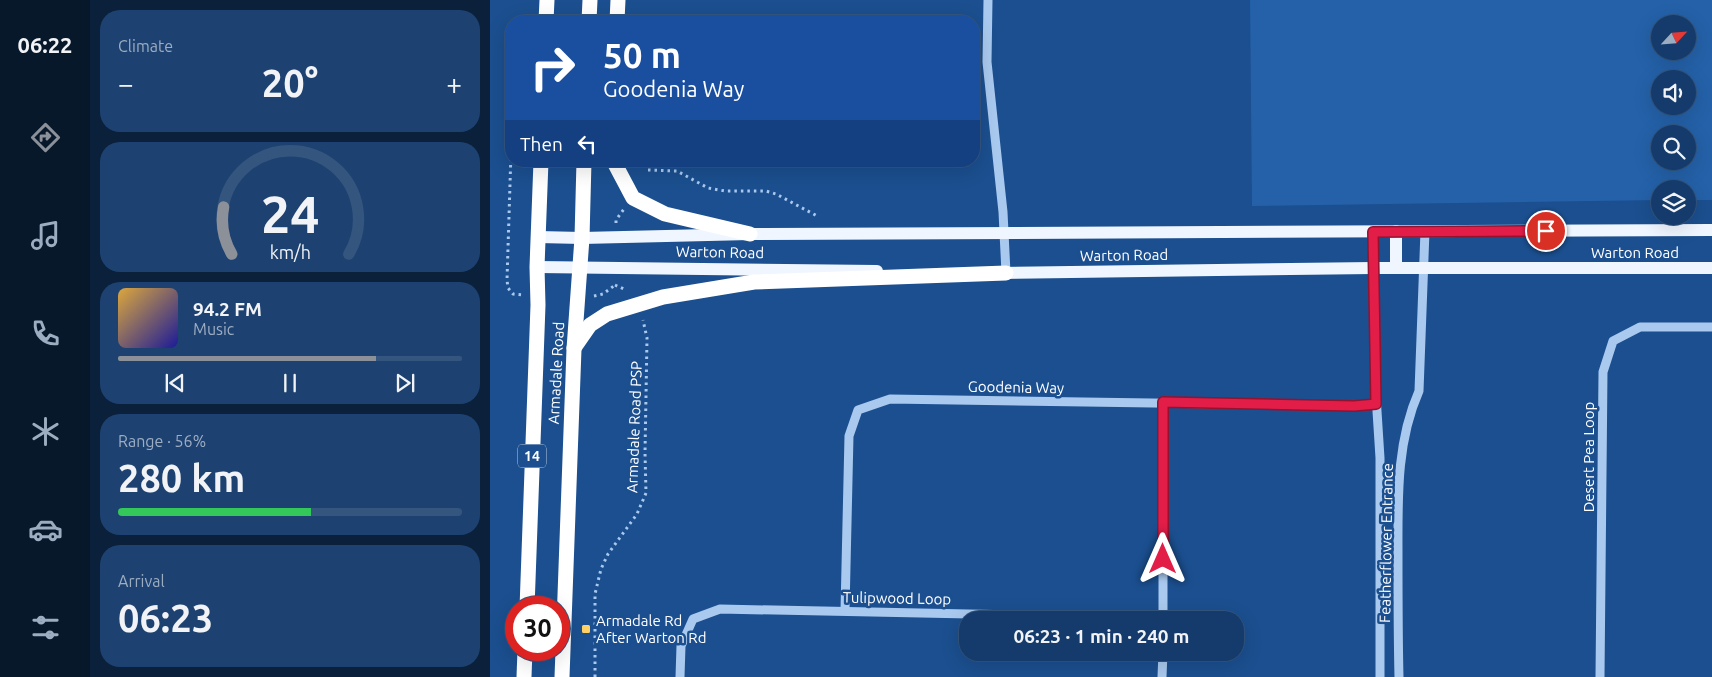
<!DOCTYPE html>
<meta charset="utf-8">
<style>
:root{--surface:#143b6b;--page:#1d4271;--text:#f1f3f6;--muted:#9dadc1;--line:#33557e;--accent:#8c9099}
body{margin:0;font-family:Ubuntu,sans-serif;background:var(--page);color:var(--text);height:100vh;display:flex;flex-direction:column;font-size:19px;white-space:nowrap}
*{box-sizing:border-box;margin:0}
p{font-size:16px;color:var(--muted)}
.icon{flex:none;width:28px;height:28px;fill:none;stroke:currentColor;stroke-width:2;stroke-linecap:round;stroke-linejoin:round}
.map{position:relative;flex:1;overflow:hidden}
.sheet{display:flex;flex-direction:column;gap:10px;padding:10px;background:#0b203b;width:400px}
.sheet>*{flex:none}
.hud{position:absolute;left:15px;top:15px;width:475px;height:152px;border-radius:20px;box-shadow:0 5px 20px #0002,0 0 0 1px var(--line);background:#1a4fa0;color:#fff;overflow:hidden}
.needle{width:32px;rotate:64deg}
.tools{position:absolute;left:1161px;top:15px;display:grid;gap:10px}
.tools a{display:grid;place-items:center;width:45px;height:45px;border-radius:50%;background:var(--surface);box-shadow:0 5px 20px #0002,0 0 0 1px var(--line);font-size:25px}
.speed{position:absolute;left:15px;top:596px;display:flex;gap:10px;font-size:25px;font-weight:700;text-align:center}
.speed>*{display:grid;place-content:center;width:65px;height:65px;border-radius:50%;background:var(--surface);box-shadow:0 5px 20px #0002,0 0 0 1px var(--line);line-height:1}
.speed .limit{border:8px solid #d22;background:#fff;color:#111}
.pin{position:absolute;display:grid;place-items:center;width:42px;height:42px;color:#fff;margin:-21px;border:2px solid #fff;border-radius:50%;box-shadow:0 1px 5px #0007}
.me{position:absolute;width:55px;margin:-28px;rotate:0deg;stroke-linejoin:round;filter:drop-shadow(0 0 4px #0008)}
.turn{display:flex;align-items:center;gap:18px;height:105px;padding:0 15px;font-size:22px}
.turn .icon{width:65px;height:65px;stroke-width:2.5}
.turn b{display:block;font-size:35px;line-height:42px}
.then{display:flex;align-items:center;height:48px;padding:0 15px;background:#0003;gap:10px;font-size:19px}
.big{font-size:38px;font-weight:600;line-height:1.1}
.sheet .widget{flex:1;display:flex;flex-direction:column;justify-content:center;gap:8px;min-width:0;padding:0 18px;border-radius:20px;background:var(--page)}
.sheet .dial{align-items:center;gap:0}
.dial svg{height:130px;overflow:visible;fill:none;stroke:var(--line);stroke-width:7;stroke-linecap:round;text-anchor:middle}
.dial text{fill:var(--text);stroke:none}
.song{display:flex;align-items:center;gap:15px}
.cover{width:60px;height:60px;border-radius:8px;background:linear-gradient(135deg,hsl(40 70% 55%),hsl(240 70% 35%))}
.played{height:5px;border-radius:2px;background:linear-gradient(90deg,var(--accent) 75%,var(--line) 75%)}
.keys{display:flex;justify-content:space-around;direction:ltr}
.heat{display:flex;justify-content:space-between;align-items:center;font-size:28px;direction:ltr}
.charge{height:8px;border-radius:4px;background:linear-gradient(90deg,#34c759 56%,var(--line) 0)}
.trip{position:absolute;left:469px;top:611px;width:285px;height:50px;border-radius:20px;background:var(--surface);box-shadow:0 5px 20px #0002,0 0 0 1px var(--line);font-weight:600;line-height:50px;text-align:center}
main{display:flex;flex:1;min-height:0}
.tab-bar{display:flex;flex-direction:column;width:90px;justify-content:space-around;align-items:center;background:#08182b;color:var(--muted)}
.tab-bar .icon{width:35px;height:35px}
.tab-bar .active{color:var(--accent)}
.tab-bar b{font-size:22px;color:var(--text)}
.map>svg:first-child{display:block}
</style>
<main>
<nav class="tab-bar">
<b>06:22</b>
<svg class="icon active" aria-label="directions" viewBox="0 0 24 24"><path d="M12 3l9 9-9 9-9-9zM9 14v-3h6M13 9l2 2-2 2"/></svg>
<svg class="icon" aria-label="music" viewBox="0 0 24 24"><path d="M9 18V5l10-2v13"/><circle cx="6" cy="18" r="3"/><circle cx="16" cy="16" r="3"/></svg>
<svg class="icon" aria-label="phone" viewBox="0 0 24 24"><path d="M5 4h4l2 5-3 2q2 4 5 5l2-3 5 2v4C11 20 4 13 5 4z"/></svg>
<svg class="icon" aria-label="climate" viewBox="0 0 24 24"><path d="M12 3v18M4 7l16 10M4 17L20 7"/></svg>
<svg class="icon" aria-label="car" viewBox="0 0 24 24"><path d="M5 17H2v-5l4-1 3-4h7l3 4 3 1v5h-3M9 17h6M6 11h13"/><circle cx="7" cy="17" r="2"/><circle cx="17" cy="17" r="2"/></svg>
<svg class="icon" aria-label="filters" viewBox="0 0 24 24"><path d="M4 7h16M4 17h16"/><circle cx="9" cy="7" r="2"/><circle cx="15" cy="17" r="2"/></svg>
</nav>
<section class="sheet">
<div class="widget"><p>Climate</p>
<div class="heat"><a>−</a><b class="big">20°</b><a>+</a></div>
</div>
<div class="widget dial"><svg viewBox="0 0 100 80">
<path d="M14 69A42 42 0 1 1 86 69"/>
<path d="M14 69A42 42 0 0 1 9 40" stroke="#8c9099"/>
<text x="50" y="56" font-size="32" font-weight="700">24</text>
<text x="50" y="72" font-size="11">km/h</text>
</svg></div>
<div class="widget">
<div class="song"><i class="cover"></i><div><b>94.2 FM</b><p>Music</p></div></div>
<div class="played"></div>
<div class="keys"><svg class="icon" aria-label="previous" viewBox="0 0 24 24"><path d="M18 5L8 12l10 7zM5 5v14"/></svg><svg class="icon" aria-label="pause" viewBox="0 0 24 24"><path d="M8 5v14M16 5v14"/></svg><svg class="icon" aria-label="next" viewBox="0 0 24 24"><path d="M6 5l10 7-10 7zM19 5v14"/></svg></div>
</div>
<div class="widget"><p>Range · 56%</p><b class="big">280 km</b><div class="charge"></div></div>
<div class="widget"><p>Arrival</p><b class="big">06:23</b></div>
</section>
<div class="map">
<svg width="1222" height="677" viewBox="0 0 1222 677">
<rect width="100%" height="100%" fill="#1b4f8f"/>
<path fill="#2461a8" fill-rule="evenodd" d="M760,0H1222V200H1198V189H1170V200L762,206ZM1170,24H1198V51H1170ZM1170,79H1198V106H1170ZM1170,134H1198V161H1170Z"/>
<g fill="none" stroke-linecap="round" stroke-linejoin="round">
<g stroke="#a9c9ee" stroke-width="3" stroke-dasharray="2.5 4" stroke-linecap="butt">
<path d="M21,152L17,280L18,288L23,294L33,295"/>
<path d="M158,170L187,171L218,188L235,191H276L286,194L329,217"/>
<path d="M126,223V220L134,209"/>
<path d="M125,285L136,290"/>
<path d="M104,296L113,294L125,285"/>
<path d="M105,677V594L111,569L118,554L147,514L156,493L155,453L157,338L153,320"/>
</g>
<g stroke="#a9c9ee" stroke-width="9">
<path d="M498,0L497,62L513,212L516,273"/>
<path d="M883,232L885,380L890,458V677"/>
<path d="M355,610L359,436L368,410L400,399L864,406L886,405"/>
<path d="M673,620V403"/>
<path d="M190,677L191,646L203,619L230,609L673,618"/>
<path d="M672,677L673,652"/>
<path d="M909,677C908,636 908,595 908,554C908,499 906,443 929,391L935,231"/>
<path d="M1110,677L1113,372L1123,341L1150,327H1222"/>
</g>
<g stroke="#f0f6ff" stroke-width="12">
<path d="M48,237L92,238L260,234L1222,230"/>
<path d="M47,267L387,271"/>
<path d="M906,268V231"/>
<path d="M507,273L883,268H1222"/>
</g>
<g stroke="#fff" stroke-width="15">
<path d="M56,21L57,0"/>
<path d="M99,21L100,0"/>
<path d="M127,21L128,0"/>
<path d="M125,161V164L143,198L175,214L260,234"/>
<path d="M84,348L100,325L117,314L173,297L264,282L516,273"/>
<path d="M37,608L48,305L47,267L51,161"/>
<path d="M34,677L35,650"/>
<path d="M72,677L84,349L92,238L94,161"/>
</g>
</g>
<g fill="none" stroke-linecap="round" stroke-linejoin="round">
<defs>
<path id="route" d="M673,559V402L864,406L886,404L883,232L1056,231"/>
</defs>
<use href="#route" stroke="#92132f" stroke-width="12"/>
<use href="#route" stroke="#e11d48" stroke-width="9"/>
</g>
<rect fill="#ffd166" stroke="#1b4f8f" stroke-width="2" x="91" y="624" width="10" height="10" rx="2.5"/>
<g text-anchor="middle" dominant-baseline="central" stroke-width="5" stroke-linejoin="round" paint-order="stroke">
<rect fill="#1b4f8f" stroke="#bbcadd" stroke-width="1" x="28" y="444.5" width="28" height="23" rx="4"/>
<g font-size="14" font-weight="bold" fill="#fff">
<text x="42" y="456">14</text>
</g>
<g font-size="15" fill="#fff" stroke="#1b4f8f">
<text transform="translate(230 252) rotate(1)">Warton Road</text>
<text x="1145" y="252">Warton Road</text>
<text transform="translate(634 255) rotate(-1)">Warton Road</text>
<text transform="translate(66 373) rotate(-87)">Armadale Road</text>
<text transform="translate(526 387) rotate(1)">Goodenia Way</text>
<text transform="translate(144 427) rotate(-88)">Armadale Road PSP</text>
<text transform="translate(1098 457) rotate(-90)">Desert Pea Loop</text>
<text transform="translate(896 543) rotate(-89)">Featherflower Entrance</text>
<text transform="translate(407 598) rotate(1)">Tulipwood Loop</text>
</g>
<g font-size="15" fill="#fff" stroke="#1b4f8f" text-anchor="start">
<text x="106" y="620">Armadale Rd<tspan x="106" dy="17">After Warton Rd</tspan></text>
</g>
</g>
</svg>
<div class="tools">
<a><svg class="needle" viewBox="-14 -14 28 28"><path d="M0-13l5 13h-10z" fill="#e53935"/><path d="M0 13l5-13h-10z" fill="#9dadc1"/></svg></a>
<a><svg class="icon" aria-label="sound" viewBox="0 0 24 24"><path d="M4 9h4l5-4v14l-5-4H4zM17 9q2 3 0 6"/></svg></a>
<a><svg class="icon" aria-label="search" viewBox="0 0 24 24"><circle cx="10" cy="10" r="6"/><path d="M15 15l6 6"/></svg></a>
<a><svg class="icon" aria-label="layers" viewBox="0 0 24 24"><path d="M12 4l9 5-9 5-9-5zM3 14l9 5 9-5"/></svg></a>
</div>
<div class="speed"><div class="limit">30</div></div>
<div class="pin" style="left:1056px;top:231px;background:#d93025"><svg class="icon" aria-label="arrive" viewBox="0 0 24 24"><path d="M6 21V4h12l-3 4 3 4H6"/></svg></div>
<svg class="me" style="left:673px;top:559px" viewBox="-20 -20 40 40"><path d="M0-17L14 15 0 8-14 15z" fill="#e11d48" stroke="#fff" stroke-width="4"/></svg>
<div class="trip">06:23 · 1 min · 240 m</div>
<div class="hud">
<div class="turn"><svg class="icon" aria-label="right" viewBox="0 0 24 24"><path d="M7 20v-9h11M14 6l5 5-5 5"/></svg><div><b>50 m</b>Goodenia Way</div></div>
<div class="then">Then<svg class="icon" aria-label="left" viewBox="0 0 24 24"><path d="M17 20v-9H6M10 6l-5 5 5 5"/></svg></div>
</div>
</div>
</main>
